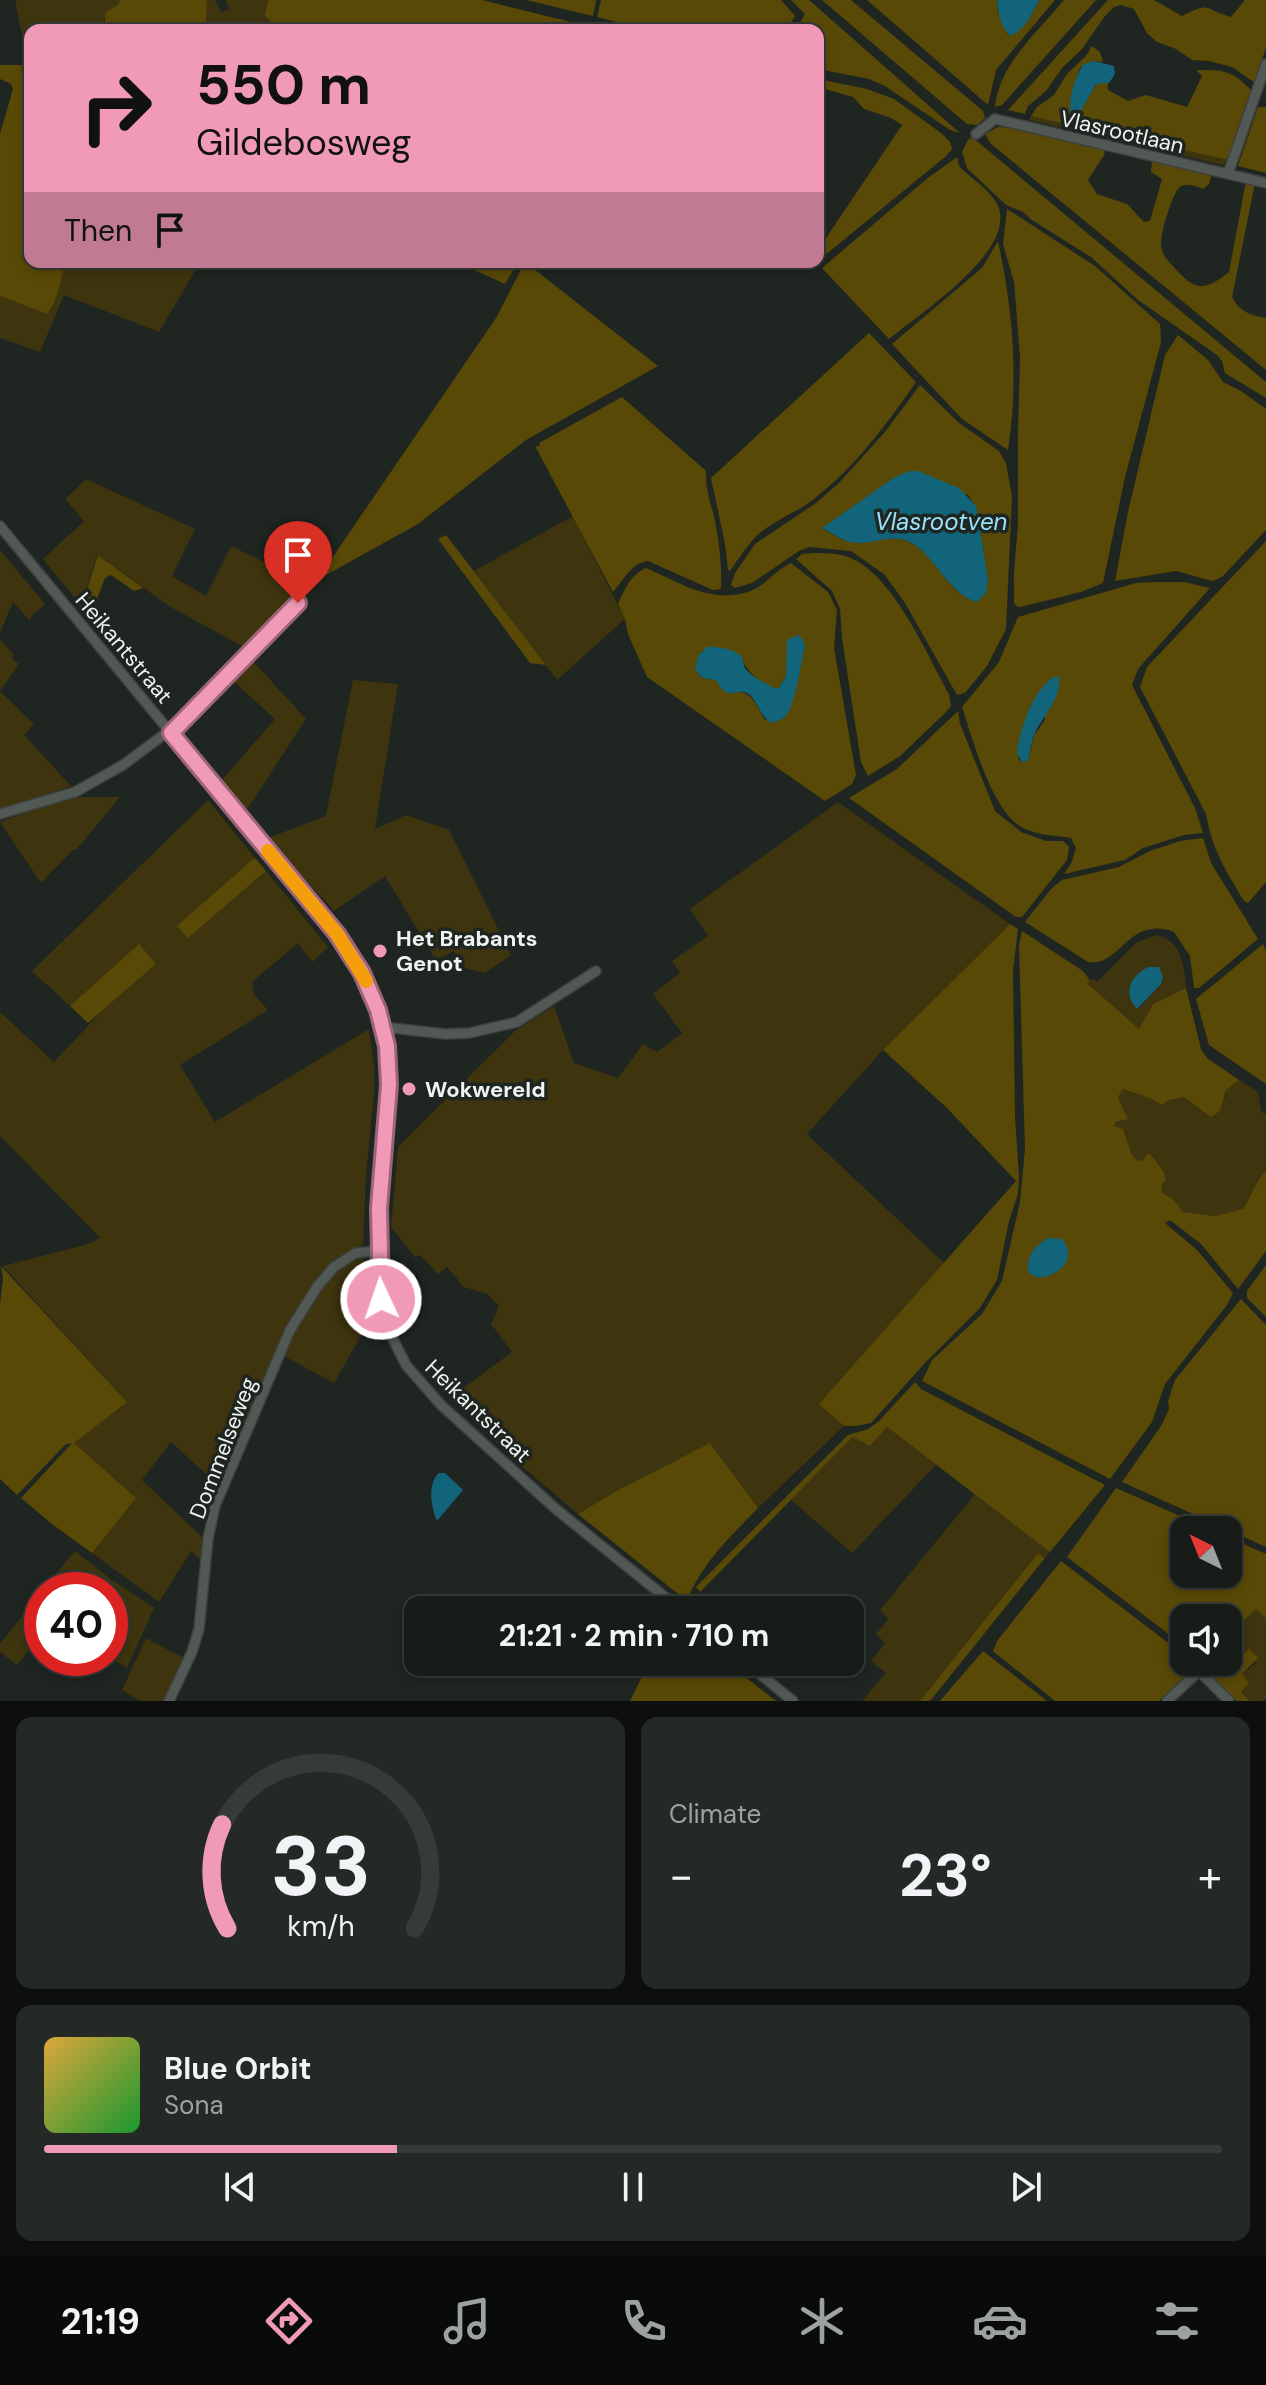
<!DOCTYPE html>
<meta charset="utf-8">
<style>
:root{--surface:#171c19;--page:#242926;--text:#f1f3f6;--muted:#9ea1a2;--line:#363a38;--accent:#f09ab7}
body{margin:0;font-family:"DM Sans",sans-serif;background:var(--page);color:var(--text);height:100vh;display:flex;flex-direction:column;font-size:30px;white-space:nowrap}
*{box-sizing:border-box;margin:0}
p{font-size:26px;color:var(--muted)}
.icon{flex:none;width:44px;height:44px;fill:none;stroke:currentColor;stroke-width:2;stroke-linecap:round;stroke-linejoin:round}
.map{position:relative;height:1701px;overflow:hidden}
.sheet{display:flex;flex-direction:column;gap:16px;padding:16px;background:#0d0f0e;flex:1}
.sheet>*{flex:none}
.hud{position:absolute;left:24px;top:24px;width:800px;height:244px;border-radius:16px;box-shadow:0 4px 12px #0003,0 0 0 2px var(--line);background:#f09ab7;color:#111;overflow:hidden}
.needle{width:52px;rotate:317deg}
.fabs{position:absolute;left:1170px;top:1516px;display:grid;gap:16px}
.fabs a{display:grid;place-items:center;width:72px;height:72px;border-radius:16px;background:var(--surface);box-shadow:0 4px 12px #0003,0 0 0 2px var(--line);font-size:40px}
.speed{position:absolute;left:24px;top:1572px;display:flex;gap:16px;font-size:40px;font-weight:700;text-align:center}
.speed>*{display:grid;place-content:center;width:104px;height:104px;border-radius:50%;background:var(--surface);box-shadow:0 4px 12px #0003,0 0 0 2px var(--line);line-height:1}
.speed .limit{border:12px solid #d22;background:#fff;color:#111}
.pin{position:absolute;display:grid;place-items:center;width:68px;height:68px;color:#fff;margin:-82px -34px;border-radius:50% 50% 50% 0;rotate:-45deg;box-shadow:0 0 8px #0007}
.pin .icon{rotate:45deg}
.me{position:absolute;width:88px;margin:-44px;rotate:357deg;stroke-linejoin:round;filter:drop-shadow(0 0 6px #0008)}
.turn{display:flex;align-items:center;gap:28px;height:168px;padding:0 40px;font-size:36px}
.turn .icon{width:104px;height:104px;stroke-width:2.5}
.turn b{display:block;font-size:56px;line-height:68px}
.then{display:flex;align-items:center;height:76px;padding:0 40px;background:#0003;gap:16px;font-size:30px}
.big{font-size:60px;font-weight:700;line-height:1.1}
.sheet .tile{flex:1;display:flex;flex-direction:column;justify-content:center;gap:12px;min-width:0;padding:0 28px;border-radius:16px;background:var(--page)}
.sheet .dial{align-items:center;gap:0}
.dial svg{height:208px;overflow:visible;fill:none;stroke:var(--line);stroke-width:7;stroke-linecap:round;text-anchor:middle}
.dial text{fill:var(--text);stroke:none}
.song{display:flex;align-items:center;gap:24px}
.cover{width:96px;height:96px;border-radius:12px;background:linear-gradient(135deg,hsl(40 70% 55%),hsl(130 70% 35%))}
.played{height:8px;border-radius:4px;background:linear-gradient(90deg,var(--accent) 30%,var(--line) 30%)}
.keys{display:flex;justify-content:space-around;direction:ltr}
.heat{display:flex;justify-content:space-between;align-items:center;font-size:44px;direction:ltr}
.sheet .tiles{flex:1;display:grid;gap:16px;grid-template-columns:1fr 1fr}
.tile:last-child{grid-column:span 2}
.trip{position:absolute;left:404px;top:1596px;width:460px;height:80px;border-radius:16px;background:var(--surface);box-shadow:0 4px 12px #0003,0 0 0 2px var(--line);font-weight:700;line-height:80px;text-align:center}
.menu{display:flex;height:128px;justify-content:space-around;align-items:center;background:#090b0a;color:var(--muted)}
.menu .icon{width:56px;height:56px}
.menu .current{color:var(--accent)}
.menu b{font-size:36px;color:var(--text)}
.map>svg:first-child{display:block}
</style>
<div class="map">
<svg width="1266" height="1701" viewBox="0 0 1266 1701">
<rect width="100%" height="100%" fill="#1f2521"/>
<g fill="#3e340e" fill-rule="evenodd">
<path d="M15,0H120L118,5L104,20V30H30V56H26Z"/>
<path d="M207,0H215L221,12L230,9L225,0H268L266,18L271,22L280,24L282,30H206Z"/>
<path d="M1031,116H1038L1229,160L1223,165L1029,120Z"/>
<path d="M65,262H186L198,266L159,332L64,295L40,352L0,338V296L47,314C58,300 61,279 65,262Z"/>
<path d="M86,479L195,529L172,576L206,596L231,546L303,581L265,625L268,629L249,650L169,606L99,556L96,557L82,607L43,559L84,521L65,499Z"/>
<path d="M573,516L625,619L557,680L474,571Z"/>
<path d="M0,550L45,604L33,614L30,621L13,602L0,633Z"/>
<path d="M0,639L14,655L12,659L19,664L0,691Z"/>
<path d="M252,660L306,719L246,811L222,780L275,719L232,680Z"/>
<path d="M353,680L398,684L375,829L406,815L449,830L511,955L485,973L460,967L454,951L436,960L385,876L334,911L268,838L326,816Z"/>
<path d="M0,691L34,724L24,735L71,786L0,811Z"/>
<path d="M68,797H120L76,850L74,849L41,883L0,822Z"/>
<path d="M208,800L256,859L247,864L178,926L188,937L266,871L328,947L312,962L298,943L252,982L254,995L268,1010L180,1065L215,1122L369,1029L374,1068V1093L366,1175L363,1245C333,1258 317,1279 299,1305L218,1485L171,1442L142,1480L203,1538L201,1560L191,1551L159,1602L92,1553L135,1498L73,1443L126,1401L3,1266L88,1244L100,1238L0,1136V1012L54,1062L100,1013L156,964L139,945L70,1006L32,971Z"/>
<path d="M838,802L1010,924L883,1050L807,1134L944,1263L820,1404L844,1426L758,1508L710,1443L618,1490L578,1514L511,1457L450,1398L512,1352L491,1324L499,1306L488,1294L464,1287L447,1267L438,1274L420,1255L415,1257L391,1227L398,1147L515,1031L554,1006L574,1063L618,1078L643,1044L657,1052L682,1033L653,994L680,973L672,961L708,936L690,909Z"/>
<path d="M1157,935C1182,942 1184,965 1186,988L1153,1004L1139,1030L1087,983L1089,979L1098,981L1137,942ZM1148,967H1159L1161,984L1139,1008H1136Z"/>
<path d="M1239,1080L1258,1092L1261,1111L1266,1114V1171C1255,1182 1252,1195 1243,1209L1215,1216L1183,1212L1174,1200L1161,1191V1186L1166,1180L1164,1172L1152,1154H1146L1144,1160L1138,1162L1132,1155L1123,1129L1114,1126L1116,1122L1128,1119L1118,1097L1123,1089L1169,1100L1184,1097L1225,1098L1226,1090Z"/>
<path d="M363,1258L369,1322L334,1383L284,1356C300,1320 320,1269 363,1258Z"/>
<path d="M887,1427L936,1465L852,1553L791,1500L853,1437Z"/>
<path d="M975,1494L1050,1552L1045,1558L1038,1553L920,1701H862L886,1673L871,1661L885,1643L876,1634L888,1619L880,1610Z"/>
<path d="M75,1551L112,1580L154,1608L127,1668L110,1658V1590H43Z"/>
<path d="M42,1591V1634L17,1665L0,1652V1644Z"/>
<path d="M1257,1608L1266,1618V1698L1263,1701H1250L1241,1692L1242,1674L1257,1662H1234L1228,1659V1635Z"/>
<path d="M146,1638L184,1658L163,1701H141L122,1690Z"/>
</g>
<g fill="#594906" fill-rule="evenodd">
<path d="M120,0H207L206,30H104L106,12L118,5Z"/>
<path d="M268,0H482L583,25L590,30H282L280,24L271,22L265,16Z"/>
<path d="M526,0H596L593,16Z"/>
<path d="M601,0H781L795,16L786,30H648L597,17Z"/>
<path d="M791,0H809L960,133L950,130L885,86L869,79L818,69V30H796L805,14Z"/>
<path d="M822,0H851L983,111L985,118L977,125L967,124Z"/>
<path d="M867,0H997L998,12L1008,35L1031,16L1039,0H1055L996,70L988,105Z"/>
<path d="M1064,0H1096L1002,105L995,107C999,64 1038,32 1064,0Z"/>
<path d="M1108,0H1154L1182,16C1212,1 1203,9 1231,17L1245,0H1266V47L1255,83L1232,67L1209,61L1192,60L1176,49L1157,42L1147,33L1134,9L1121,5L1114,7L1105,16L1082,49L1062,68L1046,91L1028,106L1025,114L1008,110Z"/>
<path d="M1092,46L1100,52L1103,62L1094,61L1080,68C1074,83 1069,102 1071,117L1081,109L1097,83H1108V90L1128,101L1146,95L1187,107L1202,76L1196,70C1223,70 1232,70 1251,90V97L1229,160L1031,116L1037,107L1054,95L1067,74L1086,56Z"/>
<path d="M0,65H30V112L26,113L24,134H30V262H65C61,279 58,301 47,314L0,296V134L13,89L11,84L0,79Z"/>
<path d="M818,79L867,89L894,99L941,133L950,142L952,149L945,157L819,260L818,250L902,125L891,118L864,109L853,97L818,87Z"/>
<path d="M1258,107H1266V173L1238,166Z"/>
<path d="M998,127L1016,128L1105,150L1104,155L1088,180L1097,194L1127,204L1144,222L1150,221L1162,179L1151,172L1152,161L1212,174L1209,184L1203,189C1196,186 1187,182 1180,187C1172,193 1160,235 1161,245C1162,255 1167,260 1173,266C1194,290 1203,293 1229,272L1246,181L1255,183L1232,297C1239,311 1251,316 1266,318V370L990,143L985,134Z"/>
<path d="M972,137L1266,382V398L1225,373L1222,361L1217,355L1138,300L1091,257L1032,220L1023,212L1006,205L967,168L962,152L968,140Z"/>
<path d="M957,157L959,166C970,178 991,190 998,206C1017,251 919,314 889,339L822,268L928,178Z"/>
<path d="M1007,209L1095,266L1160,324L1161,342L1125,477L1103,583L1081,592L1020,607L1016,606L1014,603V572L1018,525V432L1020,357L1014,282L1003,244Z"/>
<path d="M998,241C1013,310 1019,380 1008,450L962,419L892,344L982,268Z"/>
<path d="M457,262H518L505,284Z"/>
<path d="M525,262L658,366L526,440L418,524L317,580L496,318Z"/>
<path d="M869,333L916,382C887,424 855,467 814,499C795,514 768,522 752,541C744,550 737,561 730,571L728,570L725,544L711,478Z"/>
<path d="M1178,335L1208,360L1223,382L1241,391L1266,409V530L1222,577L1212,581L1176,571L1115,581L1128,512L1165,355Z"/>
<path d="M920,385L959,423L999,451L1006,463L1012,496L1006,629L987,666L965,693L957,695L905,603L885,575L851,551L809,547L799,551L752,583L735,588L731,585L735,573L755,544L816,503L839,483L885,432ZM895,477L968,495L976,507L988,579L977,602C949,595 936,557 913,544C892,532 872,543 851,542C842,541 831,532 823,529Z"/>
<path d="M622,397L706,471C705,487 710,501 714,516C719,539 722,565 721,589L713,590L648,561C631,563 624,580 613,592L535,446H540L539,443Z"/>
<path d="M446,535L546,665L530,663L438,539Z"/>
<path d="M1266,541V882L1248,903L1244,901C1226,871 1212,849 1206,814L1140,687L1147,667Z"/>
<path d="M814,553C824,553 836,553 845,556C891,569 927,655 949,694L951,706L944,714L900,756L868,776L861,762L842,638L840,609L832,591L796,559L802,554Z"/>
<path d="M99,556L143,588L134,591L111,575L105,578L90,617L82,607L97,557Z"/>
<path d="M791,563L828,592L837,610L834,648L856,775L852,784L825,801L647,677L628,634L625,619L618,604C625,589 630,575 646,568C681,583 715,607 755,589C768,582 777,569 791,563ZM805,646L786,716L765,720C756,705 751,688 732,693L716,680L702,678L695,669L702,651L742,659C747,673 764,686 778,689L786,676L788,667Z"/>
<path d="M1156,582H1184L1210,588L1138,669L1132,685L1195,808L1203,833L1184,835L1143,848L1125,860L1064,874L1071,864L1076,848L1071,838C1055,835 1039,836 1023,828C992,812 973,740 962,707L999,662L1018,617L1136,583ZM1043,688L1045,720L1034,735L1028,760L1023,763L1018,758C1018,732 1029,709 1043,688Z"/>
<path d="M958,711L960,724L995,811L1021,832L1046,841H1063L1069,847L1067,860L1022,917H1016L849,798L897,769Z"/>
<path d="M1203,838L1211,863L1258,939L1199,988H1194L1190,956L1174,932C1128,915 1120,968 1088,962L1025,922L1051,889L1062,880L1119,867L1150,851L1180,841Z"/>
<path d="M253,859H256L266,871L188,938L177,926Z"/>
<path d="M1010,924L1018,929L1013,970L1015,1117L1019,1177L1018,1194L1009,1221L997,1280L980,1308L925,1363L871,1423L856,1426H844L819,1404L1016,1181L946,1107L883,1050Z"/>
<path d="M1022,931L1083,971L1089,979L1088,984L1139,1029L1153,1004L1186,988L1201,1049L1207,1058L1239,1080L1226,1090L1220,1111L1211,1117L1184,1097L1169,1100L1162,1105C1146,1095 1140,1095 1123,1089L1118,1097L1128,1119L1116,1122L1114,1126L1123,1129L1132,1155L1138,1161L1144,1160L1146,1154H1151L1164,1172L1166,1180L1161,1186L1163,1193L1174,1200L1183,1212L1215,1216L1243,1209C1252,1195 1255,1182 1266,1171V1251L1238,1289L1201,1244L1170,1220L1165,1223L1197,1250L1233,1293L1227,1305L1165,1384L1152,1422L1110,1479L922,1381L932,1360L982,1314L1002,1281L1020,1202L1025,1149L1019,945Z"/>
<path d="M139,944L156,964L88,1023L70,1006Z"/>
<path d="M1263,944L1266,951V1084L1209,1045L1196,999Z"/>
<path d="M1266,1265V1317L1247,1298V1291Z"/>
<path d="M1,1266L127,1402L74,1443L136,1498L92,1553L52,1524L21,1498L72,1443L66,1444L17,1495L0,1479V1305L3,1279Z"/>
<path d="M1241,1299L1266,1325V1547L1122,1482L1161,1426L1169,1409L1168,1401L1175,1380Z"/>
<path d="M915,1382L921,1389L1105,1485L1050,1552L887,1427L870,1446L853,1437L700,1592L696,1587L848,1435L868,1429L879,1421Z"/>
<path d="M710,1443L758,1508C731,1536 701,1564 687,1601L578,1514L618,1490Z"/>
<path d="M1116,1488L1212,1530H1184V1574H1228V1537L1266,1554V1618L1256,1609L1228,1635V1618H1184V1642L1178,1641L1067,1557Z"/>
<path d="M1038,1553L1045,1558L930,1701H920Z"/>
<path d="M1061,1561L1184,1655V1662L1194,1663V1667L1159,1701H1055L993,1651L997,1641Z"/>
<path d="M1249,1649L1258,1658L1242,1674L1249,1683L1241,1692L1250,1701H1237L1201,1666V1662H1228V1659L1234,1662Z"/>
<path d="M983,1651L1047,1701H940Z"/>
<path d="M649,1662H726L776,1701H630Z"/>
</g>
<g fill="#12647b">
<path d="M997,0H1039C1032,14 1025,30 1010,36C1001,26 998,13 997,0Z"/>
<path d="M1094,61L1114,66L1115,74L1109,83L1096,84L1082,109L1071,117C1068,102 1074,77 1084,64Z"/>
<path d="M910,471H918L959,488L976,506L988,579L986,593L977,602C951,596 934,556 912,543C890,531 871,547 850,542C841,540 831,532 822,528L895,477Z"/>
<path d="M797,635L802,638L805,646C801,663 796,699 788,713C784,719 778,721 771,723C760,716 759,704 750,695C741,687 733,697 724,691C720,688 719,684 716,680L702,678L695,669L698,656L708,646C718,648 732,648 740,655C745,661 742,661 745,668C749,675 770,687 778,689L786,676L787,640Z"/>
<path d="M1055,676L1059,677C1061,701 1043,715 1034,735C1031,743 1030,752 1028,760L1023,763L1017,754C1020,728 1032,691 1055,676Z"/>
<path d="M1148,967H1159L1163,977L1161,984L1138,1008H1136C1122,992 1131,976 1148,967Z"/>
<path d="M1048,1238L1062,1239C1088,1269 1023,1294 1028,1263C1030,1251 1038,1244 1048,1238Z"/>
<path d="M439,1473H445L463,1490L437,1521C431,1507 427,1484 439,1473Z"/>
</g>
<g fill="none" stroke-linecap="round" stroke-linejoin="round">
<defs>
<g id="minor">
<path d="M976,134L995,119L1266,183"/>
<path d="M1228,174L1266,64"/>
<path d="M0,526L337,934L350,953L371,992L383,1027L387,1046L389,1085L379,1208L381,1299L389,1331L406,1365L441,1405L557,1510L681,1610"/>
<path d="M0,814L75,792L123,765L162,736L171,733L298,603"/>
<path d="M383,1027L445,1034L469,1033L517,1022L596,971"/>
<path d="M745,1662L793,1701"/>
<path d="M169,1701L192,1652L199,1629L208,1539L215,1506L290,1330L317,1287L334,1267L356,1253L378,1251"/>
<path d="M1167,1701L1197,1673H1201L1229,1701"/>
</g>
</defs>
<use href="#minor" stroke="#3c403e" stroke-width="12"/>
<use href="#minor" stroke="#525854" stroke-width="9"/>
</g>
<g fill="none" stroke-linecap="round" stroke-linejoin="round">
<defs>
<path id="route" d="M298,603L171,733L337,934L362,973L378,1010L387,1046L389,1085L379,1208L381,1299"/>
</defs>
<use href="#route" stroke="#9c6477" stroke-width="20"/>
<use href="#route" stroke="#f09ab7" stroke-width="14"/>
<path stroke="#f59e0b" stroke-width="14" d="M268,851L337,934L366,981"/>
</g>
<g fill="#f09ab7" stroke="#1f2521" stroke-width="3">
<circle cx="380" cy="951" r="8"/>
<circle cx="409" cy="1089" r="8"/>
</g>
<g text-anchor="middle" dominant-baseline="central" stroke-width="7" stroke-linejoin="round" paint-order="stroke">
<g font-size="22" fill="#eff3f1" stroke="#1f2521">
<text transform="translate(1122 132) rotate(13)">Vlasrootlaan</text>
<text transform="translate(124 648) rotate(50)">Heikantstraat</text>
<text transform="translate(478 1411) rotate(44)">Heikantstraat</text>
<text transform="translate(223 1448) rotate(-69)">Dommelseweg</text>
</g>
<g font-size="22" font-weight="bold" fill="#eff3f1" stroke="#1f2521" text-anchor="start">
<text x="396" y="938">Het Brabants<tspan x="396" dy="25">Genot</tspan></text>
<text x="425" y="1089">Wokwereld</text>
</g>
<g font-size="24" font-style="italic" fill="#99e0f9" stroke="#1f2521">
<text x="941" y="521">Vlasrootven</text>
</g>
</g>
</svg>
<div class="fabs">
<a><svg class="needle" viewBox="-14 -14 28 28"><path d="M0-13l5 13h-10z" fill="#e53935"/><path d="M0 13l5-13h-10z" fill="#9ea1a2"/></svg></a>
<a><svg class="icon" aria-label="sound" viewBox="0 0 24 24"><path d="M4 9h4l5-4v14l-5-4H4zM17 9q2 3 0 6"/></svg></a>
</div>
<div class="speed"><div class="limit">40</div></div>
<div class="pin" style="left:298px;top:603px;background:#d93025"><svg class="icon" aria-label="arrive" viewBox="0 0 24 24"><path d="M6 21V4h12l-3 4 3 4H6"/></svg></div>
<svg class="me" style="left:381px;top:1299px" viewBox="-20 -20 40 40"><circle r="17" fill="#f09ab7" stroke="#fff" stroke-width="3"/><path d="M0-11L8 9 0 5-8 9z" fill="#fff"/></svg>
<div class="trip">21:21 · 2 min · 710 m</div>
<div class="hud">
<div class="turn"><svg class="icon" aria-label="right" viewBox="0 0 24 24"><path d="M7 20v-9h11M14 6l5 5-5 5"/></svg><div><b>550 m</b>Gildebosweg</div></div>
<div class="then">Then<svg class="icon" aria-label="arrive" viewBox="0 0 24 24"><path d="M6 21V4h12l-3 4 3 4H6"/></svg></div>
</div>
</div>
<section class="sheet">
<div class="tiles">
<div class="tile dial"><svg viewBox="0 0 100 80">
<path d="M14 69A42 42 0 1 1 86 69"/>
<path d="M14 69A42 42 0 0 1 12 29" stroke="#f09ab7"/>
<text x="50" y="56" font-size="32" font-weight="700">33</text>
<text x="50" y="72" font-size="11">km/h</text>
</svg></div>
<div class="tile"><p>Climate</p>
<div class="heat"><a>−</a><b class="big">23°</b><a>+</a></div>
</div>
<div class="tile">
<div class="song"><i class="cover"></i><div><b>Blue Orbit</b><p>Sona</p></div></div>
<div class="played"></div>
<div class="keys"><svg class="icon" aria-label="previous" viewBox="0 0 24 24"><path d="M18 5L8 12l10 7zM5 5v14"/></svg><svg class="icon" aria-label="pause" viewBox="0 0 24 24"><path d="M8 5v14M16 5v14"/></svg><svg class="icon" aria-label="next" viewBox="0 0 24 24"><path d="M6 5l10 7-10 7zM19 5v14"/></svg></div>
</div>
</div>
</section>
<nav class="menu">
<b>21:19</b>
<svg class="icon current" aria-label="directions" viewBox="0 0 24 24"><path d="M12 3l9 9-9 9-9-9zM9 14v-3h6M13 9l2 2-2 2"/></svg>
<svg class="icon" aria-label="music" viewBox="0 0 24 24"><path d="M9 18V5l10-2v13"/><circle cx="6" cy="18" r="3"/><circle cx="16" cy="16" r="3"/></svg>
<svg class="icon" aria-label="phone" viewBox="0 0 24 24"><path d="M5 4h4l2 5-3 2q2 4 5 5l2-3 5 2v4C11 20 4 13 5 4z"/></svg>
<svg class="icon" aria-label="climate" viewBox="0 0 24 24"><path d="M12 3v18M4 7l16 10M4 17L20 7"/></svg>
<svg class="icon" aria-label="car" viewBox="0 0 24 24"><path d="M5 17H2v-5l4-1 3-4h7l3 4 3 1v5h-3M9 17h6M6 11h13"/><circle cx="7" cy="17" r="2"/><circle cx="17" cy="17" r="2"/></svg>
<svg class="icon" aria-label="filters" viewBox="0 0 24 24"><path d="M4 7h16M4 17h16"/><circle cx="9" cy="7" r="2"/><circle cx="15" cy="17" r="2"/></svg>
</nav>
